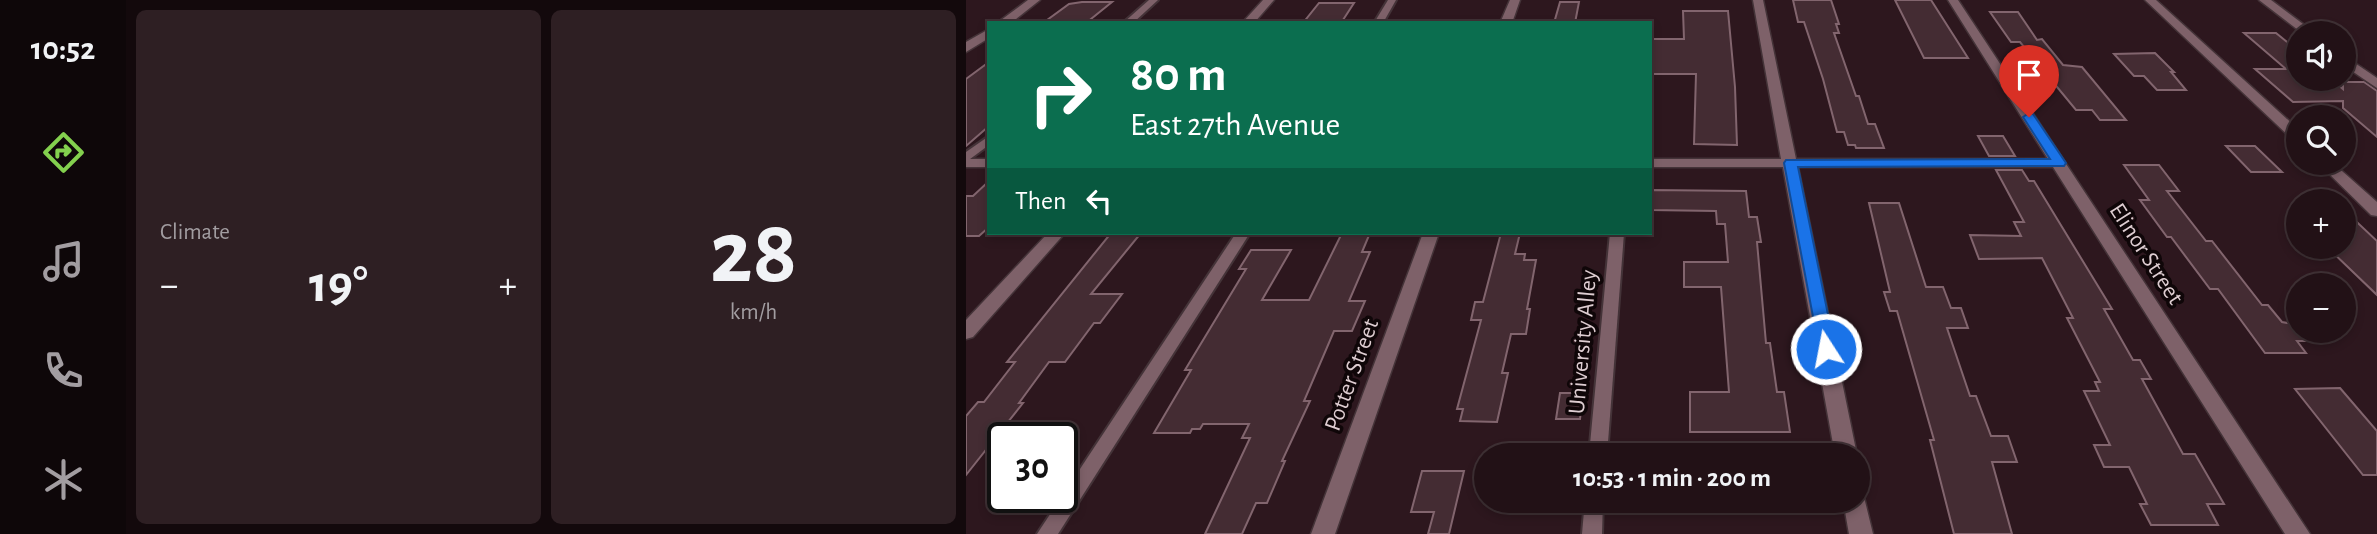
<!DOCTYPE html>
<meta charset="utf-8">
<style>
:root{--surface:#221116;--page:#2e1f23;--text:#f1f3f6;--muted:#a29da1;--line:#3f3135;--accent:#83d04e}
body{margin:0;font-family:"Alegreya Sans",sans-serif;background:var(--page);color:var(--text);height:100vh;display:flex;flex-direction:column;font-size:26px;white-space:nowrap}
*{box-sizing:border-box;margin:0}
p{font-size:23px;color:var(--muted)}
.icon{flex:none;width:38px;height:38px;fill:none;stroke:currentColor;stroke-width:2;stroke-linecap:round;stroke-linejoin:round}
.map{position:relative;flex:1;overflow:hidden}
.side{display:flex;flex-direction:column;gap:10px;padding:10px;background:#13090c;width:840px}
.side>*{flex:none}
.banner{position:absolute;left:21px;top:21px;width:665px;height:214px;border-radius:0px;box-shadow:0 4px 10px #0003,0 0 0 2px var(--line);background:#0b6e4f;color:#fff;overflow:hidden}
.controls{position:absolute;left:1320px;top:21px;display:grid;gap:14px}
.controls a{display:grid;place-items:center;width:70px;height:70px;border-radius:50%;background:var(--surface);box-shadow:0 4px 10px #0003,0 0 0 2px var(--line);font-size:35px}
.speed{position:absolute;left:21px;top:422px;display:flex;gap:14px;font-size:35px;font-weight:700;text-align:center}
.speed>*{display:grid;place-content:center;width:91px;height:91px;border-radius:50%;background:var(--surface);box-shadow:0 4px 10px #0003,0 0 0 2px var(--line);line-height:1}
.speed .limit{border:4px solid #111;border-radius:10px;background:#fff;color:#111}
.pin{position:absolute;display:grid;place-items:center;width:60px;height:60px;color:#fff;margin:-72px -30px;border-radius:50% 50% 50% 0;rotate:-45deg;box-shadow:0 0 7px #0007}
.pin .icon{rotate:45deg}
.me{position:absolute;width:77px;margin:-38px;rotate:349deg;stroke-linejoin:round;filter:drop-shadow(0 0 5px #0008)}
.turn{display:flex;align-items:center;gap:24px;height:147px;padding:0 28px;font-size:32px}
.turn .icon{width:91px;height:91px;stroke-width:2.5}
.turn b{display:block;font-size:49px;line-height:60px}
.then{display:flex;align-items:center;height:66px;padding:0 28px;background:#0003;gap:14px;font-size:26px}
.big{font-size:52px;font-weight:600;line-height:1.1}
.side .tile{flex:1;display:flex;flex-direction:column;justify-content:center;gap:10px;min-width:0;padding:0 24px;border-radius:10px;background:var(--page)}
.side .dial{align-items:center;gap:0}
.dial b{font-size:91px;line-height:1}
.heat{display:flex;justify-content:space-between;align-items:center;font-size:38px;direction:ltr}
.side .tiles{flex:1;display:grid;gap:10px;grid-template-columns:repeat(2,1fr)}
.trip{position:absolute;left:508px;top:443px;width:396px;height:70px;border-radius:35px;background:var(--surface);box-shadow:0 4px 10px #0003,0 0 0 2px var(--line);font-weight:600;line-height:70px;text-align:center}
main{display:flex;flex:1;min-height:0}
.tabs{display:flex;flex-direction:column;width:126px;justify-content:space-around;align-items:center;background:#0e0709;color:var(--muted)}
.tabs .icon{width:49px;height:49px}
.tabs .active{color:var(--accent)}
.tabs b{font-size:32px;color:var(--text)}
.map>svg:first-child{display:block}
</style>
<main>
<nav class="tabs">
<b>10:52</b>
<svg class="icon active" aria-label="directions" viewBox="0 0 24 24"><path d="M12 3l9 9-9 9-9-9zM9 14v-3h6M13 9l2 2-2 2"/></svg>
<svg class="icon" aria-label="music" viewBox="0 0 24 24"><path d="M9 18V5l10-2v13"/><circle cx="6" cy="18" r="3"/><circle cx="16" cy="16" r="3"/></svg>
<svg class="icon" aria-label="phone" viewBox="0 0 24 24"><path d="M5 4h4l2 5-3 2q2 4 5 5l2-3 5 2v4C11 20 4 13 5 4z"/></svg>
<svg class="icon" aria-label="climate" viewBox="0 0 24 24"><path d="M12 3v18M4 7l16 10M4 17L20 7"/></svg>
</nav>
<section class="side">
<div class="tiles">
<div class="tile"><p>Climate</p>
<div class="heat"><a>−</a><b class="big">19°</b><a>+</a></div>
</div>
<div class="tile dial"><b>28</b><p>km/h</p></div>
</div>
</section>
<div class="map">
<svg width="1411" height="534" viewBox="0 0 1411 534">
<rect width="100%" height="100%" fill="#2d171e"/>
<g fill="#442c33" stroke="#82656e" stroke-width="2">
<path d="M827,0H865L873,24H870L873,33H868L890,96H893L902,124H909L918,148H890L889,145H882L878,132H871L857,79L838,22H832Z"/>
<path d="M929,0H965L1002,58H958Z"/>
<path d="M116,2H146L120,23H77L103,4Z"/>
<path d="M594,2H613L609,23H588Z"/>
<path d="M353,3H388L375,23H337Z"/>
<path d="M717,11H762L769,87L771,145L728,144L730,74H684V39H718Z"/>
<path d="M1024,12H1052L1071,40L1076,39L1097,65L1116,67L1160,120H1134L1126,110H1110L1054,42H1045Z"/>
<path d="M1278,33H1310L1332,51V79H1365L1377,89V82H1398L1411,91V137L1377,108V101L1327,102L1289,69H1320Z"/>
<path d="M1189,53L1208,72H1205L1220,90H1191L1178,76H1168L1148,54Z"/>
<path d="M23,62V126L0,146V79Z"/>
<path d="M1012,136H1037L1049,156H1023Z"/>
<path d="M1260,146H1289L1316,172H1285Z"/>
<path d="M1158,165H1193L1213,191H1201L1240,241H1246L1296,305H1302L1316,322L1332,325V331H1364L1363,341H1331L1340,353H1299L1252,289H1244L1205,237H1201L1174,200H1183Z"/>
<path d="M1030,170H1056L1063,181H1068L1146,309H1138L1167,360H1174L1185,379H1176L1217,454H1229L1258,504H1241L1252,525H1185L1174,504H1181L1163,467H1138L1128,445H1144L1118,391H1133L1129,382H1134L1101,318H1107L1076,258L1013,259L1004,235L1055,236L1048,222H1058Z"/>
<path d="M23,181V227L13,236H0V196H7Z"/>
<path d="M684,190L780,191L783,217H791L795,242H791L800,343H804L811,392H818L824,432H724V392H763L755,287H718V262H762L759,224H751L750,211L684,210Z"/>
<path d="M903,203H933L960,287H977L985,308H995L1002,328H981L1004,396H1010L1025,436H1042L1051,462H1026L1046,534H988L964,440H968L931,311H924L918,292H924Z"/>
<path d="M1377,209L1411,241V295L1361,247H1377Z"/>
<path d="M145,233H175L125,294H156L134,323H128L99,362H83L53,403H57L0,475V416L12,402H18L49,362H41Z"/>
<path d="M376,233H404L396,252H404L383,301H399L386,331H368L338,401H344L316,461H319L301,503H290L276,534H239L284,438H276L283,424H237L234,429H226L224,433H188L225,370H219L280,269H273L285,250H325L296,300H343Z"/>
<path d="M535,233H554L549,254H559L558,260H570L561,309H564L560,334H545L536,373H542L531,422L494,421L497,409H491L515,320H505L509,302H517Z"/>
<path d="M1374,388L1411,431V475H1397L1329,389Z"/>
<path d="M594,393H617L614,419H590Z"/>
<path d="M456,471H498L483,534H462L468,512H445Z"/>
</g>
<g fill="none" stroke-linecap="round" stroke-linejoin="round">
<defs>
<g id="service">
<path d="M183,0H192L167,23H157Z"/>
<path d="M422,0H430L417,23H408Z"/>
<path d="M23,136V145L0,162V152Z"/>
<path d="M270,233H284L92,534H71Z"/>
<path d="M644,233H658L641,455H623Z"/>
<path d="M619,500H637L636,534H616Z"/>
</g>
<g id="minor">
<path d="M62,0H74L45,23H31Z"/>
<path d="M297,0H308L288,23H276Z"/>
<path d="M544,0H554L546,23H534Z"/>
<path d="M787,0H797L830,159H1082L982,0H992L1344,534H1319L1087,167H832L891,455H869L817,167H684V159H815Z"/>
<path d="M1179,0H1190L1332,129V141L1327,140Z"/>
<path d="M1293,0H1305L1349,33H1336Z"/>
<path d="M23,29V38L0,52V42Z"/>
<path d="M1377,55L1411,78V88L1377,65Z"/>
<rect x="0" y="159" width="23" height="8"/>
<path d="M1352,163H1367L1411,202V216L1405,215Z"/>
<path d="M82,233H99L7,337L0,339V320Z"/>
<path d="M457,233H473L369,534H345Z"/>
<path d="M891,490L897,493L907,534H883L877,500H891Z"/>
</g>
</defs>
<use href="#service" stroke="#443338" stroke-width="4"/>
<use href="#minor" stroke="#443338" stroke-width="3"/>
<use href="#service" fill="#7e6169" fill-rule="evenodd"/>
<use href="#minor" fill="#7e6169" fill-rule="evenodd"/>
</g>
<path fill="#1a73e8" stroke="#114b97" stroke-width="2" d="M1063,113L1067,114L1100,163L1098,166L832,167L869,349L866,354H854L818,163L820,160L1084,159L1057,117Z"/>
<g text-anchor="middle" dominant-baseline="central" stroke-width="7" stroke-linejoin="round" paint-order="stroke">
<g font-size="24" fill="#decdd1" stroke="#0f0608">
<text transform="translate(1180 254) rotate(57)">Elinor Street</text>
<text transform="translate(617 342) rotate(-85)">University Alley</text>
<text transform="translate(386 375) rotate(-70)">Potter Street</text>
</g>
</g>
</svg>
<div class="controls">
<a><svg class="icon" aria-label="sound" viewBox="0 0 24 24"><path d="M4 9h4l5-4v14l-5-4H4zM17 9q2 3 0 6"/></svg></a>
<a><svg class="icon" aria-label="search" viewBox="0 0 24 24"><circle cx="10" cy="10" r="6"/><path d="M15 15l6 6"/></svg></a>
<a>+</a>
<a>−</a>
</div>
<div class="speed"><div class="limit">30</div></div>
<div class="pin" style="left:1063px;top:117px;background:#d93025"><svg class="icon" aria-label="arrive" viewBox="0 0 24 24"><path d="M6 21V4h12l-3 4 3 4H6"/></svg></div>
<svg class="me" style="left:860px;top:349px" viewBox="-20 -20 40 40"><circle r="17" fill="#1a73e8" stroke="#fff" stroke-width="3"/><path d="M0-11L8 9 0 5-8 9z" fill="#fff"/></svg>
<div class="trip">10:53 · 1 min · 200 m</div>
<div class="banner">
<div class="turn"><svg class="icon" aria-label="right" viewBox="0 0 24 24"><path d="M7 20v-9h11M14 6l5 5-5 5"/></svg><div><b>80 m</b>East 27th Avenue</div></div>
<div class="then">Then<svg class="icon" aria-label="left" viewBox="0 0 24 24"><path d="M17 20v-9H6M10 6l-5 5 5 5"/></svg></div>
</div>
</div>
</main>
